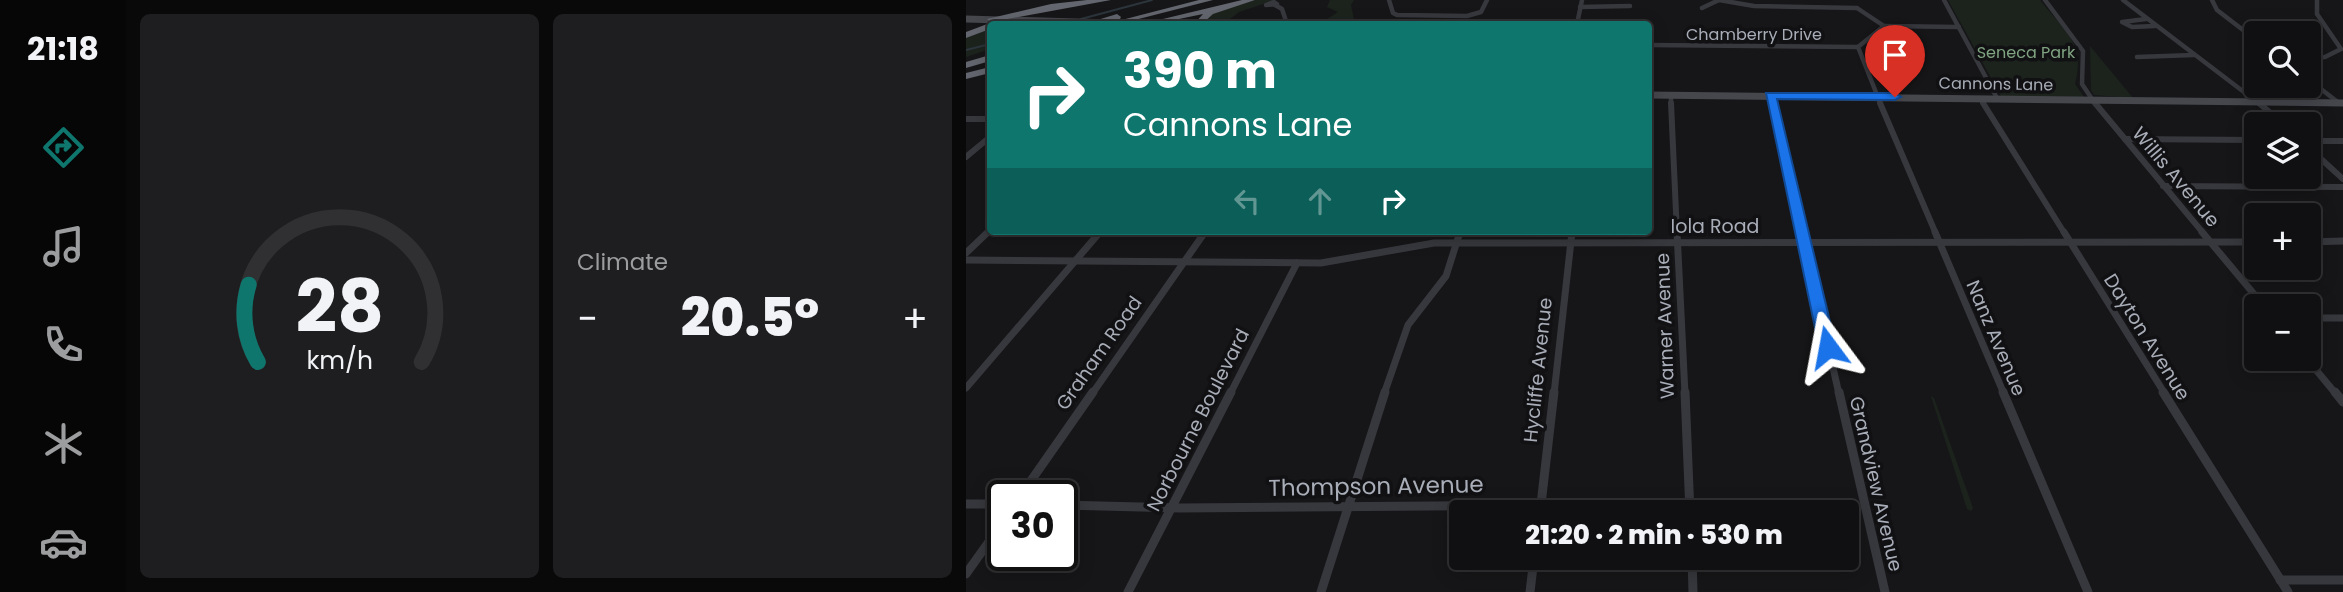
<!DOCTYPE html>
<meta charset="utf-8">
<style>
:root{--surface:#101012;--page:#1e1e20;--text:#f1f3f6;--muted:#9c9d9f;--line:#303032;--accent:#0f766e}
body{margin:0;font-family:Poppins,sans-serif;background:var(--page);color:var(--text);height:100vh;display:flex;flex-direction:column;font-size:26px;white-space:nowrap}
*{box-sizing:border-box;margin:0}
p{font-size:23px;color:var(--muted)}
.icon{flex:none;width:38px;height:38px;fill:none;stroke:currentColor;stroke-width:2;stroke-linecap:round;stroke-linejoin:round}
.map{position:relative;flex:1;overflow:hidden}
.details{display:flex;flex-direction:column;gap:14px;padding:14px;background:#09090a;width:840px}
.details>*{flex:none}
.top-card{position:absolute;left:21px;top:21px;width:665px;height:214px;border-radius:7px;box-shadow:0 4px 18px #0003,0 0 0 2px var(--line);background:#0f766e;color:#fff;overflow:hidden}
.tools{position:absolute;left:1278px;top:21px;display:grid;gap:14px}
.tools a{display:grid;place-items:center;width:77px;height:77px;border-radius:7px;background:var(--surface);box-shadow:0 4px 18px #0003,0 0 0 2px var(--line);font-size:35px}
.speed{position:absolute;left:21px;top:480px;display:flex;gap:14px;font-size:35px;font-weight:700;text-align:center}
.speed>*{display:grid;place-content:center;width:91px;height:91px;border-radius:50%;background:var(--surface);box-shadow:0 4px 18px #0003,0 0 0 2px var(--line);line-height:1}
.speed .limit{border:4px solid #111;border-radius:10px;background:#fff;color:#111}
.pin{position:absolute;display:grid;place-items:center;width:60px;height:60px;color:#fff;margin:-72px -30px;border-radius:50% 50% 50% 0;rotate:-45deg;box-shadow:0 0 7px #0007}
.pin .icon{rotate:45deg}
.me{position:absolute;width:77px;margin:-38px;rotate:347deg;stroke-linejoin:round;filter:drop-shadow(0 0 5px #0008)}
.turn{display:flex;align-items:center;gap:24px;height:147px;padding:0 21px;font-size:32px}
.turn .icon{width:91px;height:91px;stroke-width:2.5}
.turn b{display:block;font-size:49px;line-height:60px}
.lanes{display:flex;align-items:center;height:66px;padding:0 21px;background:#0003;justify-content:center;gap:35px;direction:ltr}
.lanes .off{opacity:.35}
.big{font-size:52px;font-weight:800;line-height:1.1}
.details .widget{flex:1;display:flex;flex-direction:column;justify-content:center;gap:10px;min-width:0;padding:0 24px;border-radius:10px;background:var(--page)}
.details .dial{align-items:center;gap:0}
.dial svg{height:182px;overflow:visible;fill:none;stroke:var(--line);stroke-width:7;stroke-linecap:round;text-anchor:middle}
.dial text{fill:var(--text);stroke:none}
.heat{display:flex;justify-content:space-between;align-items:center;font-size:38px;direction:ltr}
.details .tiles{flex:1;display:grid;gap:14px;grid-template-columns:repeat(2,1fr)}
.trip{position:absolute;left:483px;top:500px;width:410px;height:70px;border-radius:7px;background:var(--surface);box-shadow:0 4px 18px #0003,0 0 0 2px var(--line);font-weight:800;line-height:70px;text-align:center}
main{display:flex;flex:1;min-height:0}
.menu{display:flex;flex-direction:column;width:126px;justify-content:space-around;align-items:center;background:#060607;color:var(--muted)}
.menu .icon{width:49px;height:49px}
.menu .active{color:var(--accent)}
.menu b{font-size:32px;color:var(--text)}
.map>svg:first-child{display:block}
</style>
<main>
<nav class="menu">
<b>21:18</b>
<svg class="icon active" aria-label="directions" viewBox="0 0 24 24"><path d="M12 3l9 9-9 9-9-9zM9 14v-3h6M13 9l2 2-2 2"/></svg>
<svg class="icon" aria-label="music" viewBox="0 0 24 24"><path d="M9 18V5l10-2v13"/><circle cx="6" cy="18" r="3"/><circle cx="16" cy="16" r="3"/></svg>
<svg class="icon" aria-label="phone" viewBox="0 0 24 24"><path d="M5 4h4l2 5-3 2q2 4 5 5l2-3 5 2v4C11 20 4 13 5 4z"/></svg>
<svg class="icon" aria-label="climate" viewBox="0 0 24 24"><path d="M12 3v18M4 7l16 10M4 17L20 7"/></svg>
<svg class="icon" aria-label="car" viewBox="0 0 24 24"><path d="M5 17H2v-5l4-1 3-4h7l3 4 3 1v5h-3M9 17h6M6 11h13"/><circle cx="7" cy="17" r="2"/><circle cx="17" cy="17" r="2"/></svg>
</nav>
<section class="details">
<div class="tiles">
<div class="widget dial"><svg viewBox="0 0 100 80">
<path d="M14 69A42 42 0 1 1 86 69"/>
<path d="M14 69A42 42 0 0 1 10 35" stroke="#0f766e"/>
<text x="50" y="56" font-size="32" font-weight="700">28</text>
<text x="50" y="72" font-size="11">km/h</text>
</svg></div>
<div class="widget"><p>Climate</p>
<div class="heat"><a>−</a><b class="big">20.5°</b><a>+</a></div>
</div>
</div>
</section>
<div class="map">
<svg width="1377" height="592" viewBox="0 0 1377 592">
<rect width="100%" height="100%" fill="#161618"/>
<g fill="#1c231d">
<path d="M290,0H309L273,12L264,19L266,23L280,24H238C245,7 274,4 290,0Z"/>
<path d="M364,0H388L385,5L389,24H368L358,21L372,12L361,7Z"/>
<path d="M982,0H1074C1098,31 1120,42 1109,84L1118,97L1035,96Z"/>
<path d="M24,27V49L0,57V37Z"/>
<path d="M1124,46L1167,98L1128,95L1125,90Z"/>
<path d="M965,396L968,398L1007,508L1005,511L1001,509Z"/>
</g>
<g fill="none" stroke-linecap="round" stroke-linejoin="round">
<g stroke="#2c353c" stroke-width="2">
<path d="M115,19L186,0"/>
<path d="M0,50L24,44"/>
</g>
<g stroke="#37383d" stroke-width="4.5">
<path d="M423,0L427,13L431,15L501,16L515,12L521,0"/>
<path d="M978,0L1031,98"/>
<path d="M1079,0L1117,51L1116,84L1130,105"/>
<path d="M1157,0L1295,105"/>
<path d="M1246,0L1251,10L1290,40"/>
<path d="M308,2L311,4L300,5Z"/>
<path d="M309,5L316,9L321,24"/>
<path d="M614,7L664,6"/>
<path d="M736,8L753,0L788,6L891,8"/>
<path d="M891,8L918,26L892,47L915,105"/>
<path d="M1180,19L1156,22L1166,27L1189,26"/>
<path d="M611,24L616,0"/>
<path d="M918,26L993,27"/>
<path d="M682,45L892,47"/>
<path d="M1171,57L1228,55"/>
<path d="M1342,58L1359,57L1375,49L1351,14V0"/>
<path d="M1342,79L1373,103"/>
<path d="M705,95V105"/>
<path d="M804,96L806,105"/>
<path d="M1014,98L1018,105"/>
</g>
<g stroke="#37383d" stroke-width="6">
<path d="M705,103L711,234"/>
<path d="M806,103L836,234"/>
<path d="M914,103L970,234"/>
<path d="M1017,103L1099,234"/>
<path d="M1129,103L1238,234"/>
<path d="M1293,103L1317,124"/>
<path d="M0,119H24"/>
<path d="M1159,139L1290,140"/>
<path d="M1342,141H1377"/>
<path d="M1342,147L1377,179"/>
<path d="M0,157L24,137"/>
<path d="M1197,186L1377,187"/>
<path d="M20,234L24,230"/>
<path d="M133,234L135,231"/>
<path d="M238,234L240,231"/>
<path d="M493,234L494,231"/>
<path d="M606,234V231"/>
</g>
<g stroke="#37383d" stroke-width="7">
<path d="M711,232L719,394"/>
<path d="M836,232L873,394"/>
<path d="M969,232L1038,394"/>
<path d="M1098,232L1199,394"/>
<path d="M1236,232L1298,306"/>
<path d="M1342,242L1377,241"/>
<path d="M0,253L22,232"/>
<path d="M0,260L355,263L468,243L1290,242"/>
<path d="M1342,318H1377"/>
<path d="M1341,359L1370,394"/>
<path d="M0,388L134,232"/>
<path d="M126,394L239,232"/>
<path d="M264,394L331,263"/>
<path d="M418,394L442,325L480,276L494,232"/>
<path d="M588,394L606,232"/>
</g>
<g stroke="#37383d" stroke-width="9">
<path d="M719,392L724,513"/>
<path d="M873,392L919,592"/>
<path d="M1037,392L1122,592"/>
<path d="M1197,392L1322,592"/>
<path d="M1369,392L1377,402"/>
<path d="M55,495L127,392"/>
<path d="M0,504H37"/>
<path d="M96,505L214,508L724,504"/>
<path d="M574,513L588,392"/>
<path d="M726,558L727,592"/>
<path d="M0,574L37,522"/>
<path d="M1314,580H1377"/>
<path d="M162,592L265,392"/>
<path d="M355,592L419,392"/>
<path d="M564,592L568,558"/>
</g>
<g stroke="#45474d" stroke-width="7">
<path d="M0,19L182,24"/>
<path d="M682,95L1377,103"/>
</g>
<g fill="#63666e" fill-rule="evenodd">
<path d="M121,0H145L25,22L21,19L85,4Z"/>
<path d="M233,0H247L153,24H140Z"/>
<path d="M276,0H289L247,14L236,24H228L237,14L189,24H176Z"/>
<path d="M151,14L155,17L154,19L131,24H118Z"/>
<path d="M24,23L27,24H24V29L0,38V32Z"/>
<path d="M24,55V61L0,68V62Z"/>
<path d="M24,67V73L0,79V73Z"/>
</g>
</g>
<path fill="#1a73e8" stroke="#114b97" stroke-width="2" d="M800,93H929L935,97L929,100L811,99L870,347L862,354L853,347Z"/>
<g text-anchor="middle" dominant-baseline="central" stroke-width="7" stroke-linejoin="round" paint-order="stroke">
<g font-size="16" fill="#a8adb8" stroke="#111113">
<text x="788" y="34">Chamberry Drive</text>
<text transform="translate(1030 84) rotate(1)">Cannons Lane</text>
</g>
<g font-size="16" fill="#7fa381" stroke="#111113">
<text x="1060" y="52">Seneca Park</text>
</g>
<g font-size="19" fill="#a8adb8" stroke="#111113">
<text transform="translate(1210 177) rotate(50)">Willis Avenue</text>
<text x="749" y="226">Iola Road</text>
<text transform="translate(699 326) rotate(-92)">Warner Avenue</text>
<text transform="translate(1181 337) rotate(58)">Dayton Avenue</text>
<text transform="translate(1030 338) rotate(67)">Nanz Avenue</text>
<text transform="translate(133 353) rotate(-55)">Graham Road</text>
<text transform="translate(572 370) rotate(-84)">Hycliffe Avenue</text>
<text transform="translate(232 420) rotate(-63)">Norbourne Boulevard</text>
<text transform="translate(910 484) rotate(77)">Grandview Avenue</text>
</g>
<g font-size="23" fill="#a8adb8" stroke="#111113">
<text transform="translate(410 486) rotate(-1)">Thompson Avenue</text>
</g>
</g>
</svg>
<div class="tools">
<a><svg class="icon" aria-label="search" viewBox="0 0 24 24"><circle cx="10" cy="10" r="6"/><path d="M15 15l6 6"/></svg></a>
<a><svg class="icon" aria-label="layers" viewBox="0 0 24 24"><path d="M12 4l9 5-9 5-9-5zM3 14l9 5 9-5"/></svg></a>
<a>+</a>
<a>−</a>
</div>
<div class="speed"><div class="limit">30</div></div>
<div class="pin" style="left:929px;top:97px;background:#d93025"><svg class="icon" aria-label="arrive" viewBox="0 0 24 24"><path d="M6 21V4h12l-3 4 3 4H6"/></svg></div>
<svg class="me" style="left:862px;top:347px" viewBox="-20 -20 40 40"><path d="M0-17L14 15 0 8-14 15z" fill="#1a73e8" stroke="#fff" stroke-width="4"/></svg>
<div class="trip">21:20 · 2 min · 530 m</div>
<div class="top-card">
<div class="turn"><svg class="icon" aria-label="right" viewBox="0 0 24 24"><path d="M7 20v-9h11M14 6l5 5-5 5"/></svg><div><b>390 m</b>Cannons Lane</div></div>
<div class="lanes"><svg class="icon off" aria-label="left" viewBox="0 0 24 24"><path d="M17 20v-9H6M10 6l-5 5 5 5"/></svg><svg class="icon off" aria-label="ahead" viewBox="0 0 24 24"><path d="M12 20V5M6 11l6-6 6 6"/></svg><svg class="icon" aria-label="right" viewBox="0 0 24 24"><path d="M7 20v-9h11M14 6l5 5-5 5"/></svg></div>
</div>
</div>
</main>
